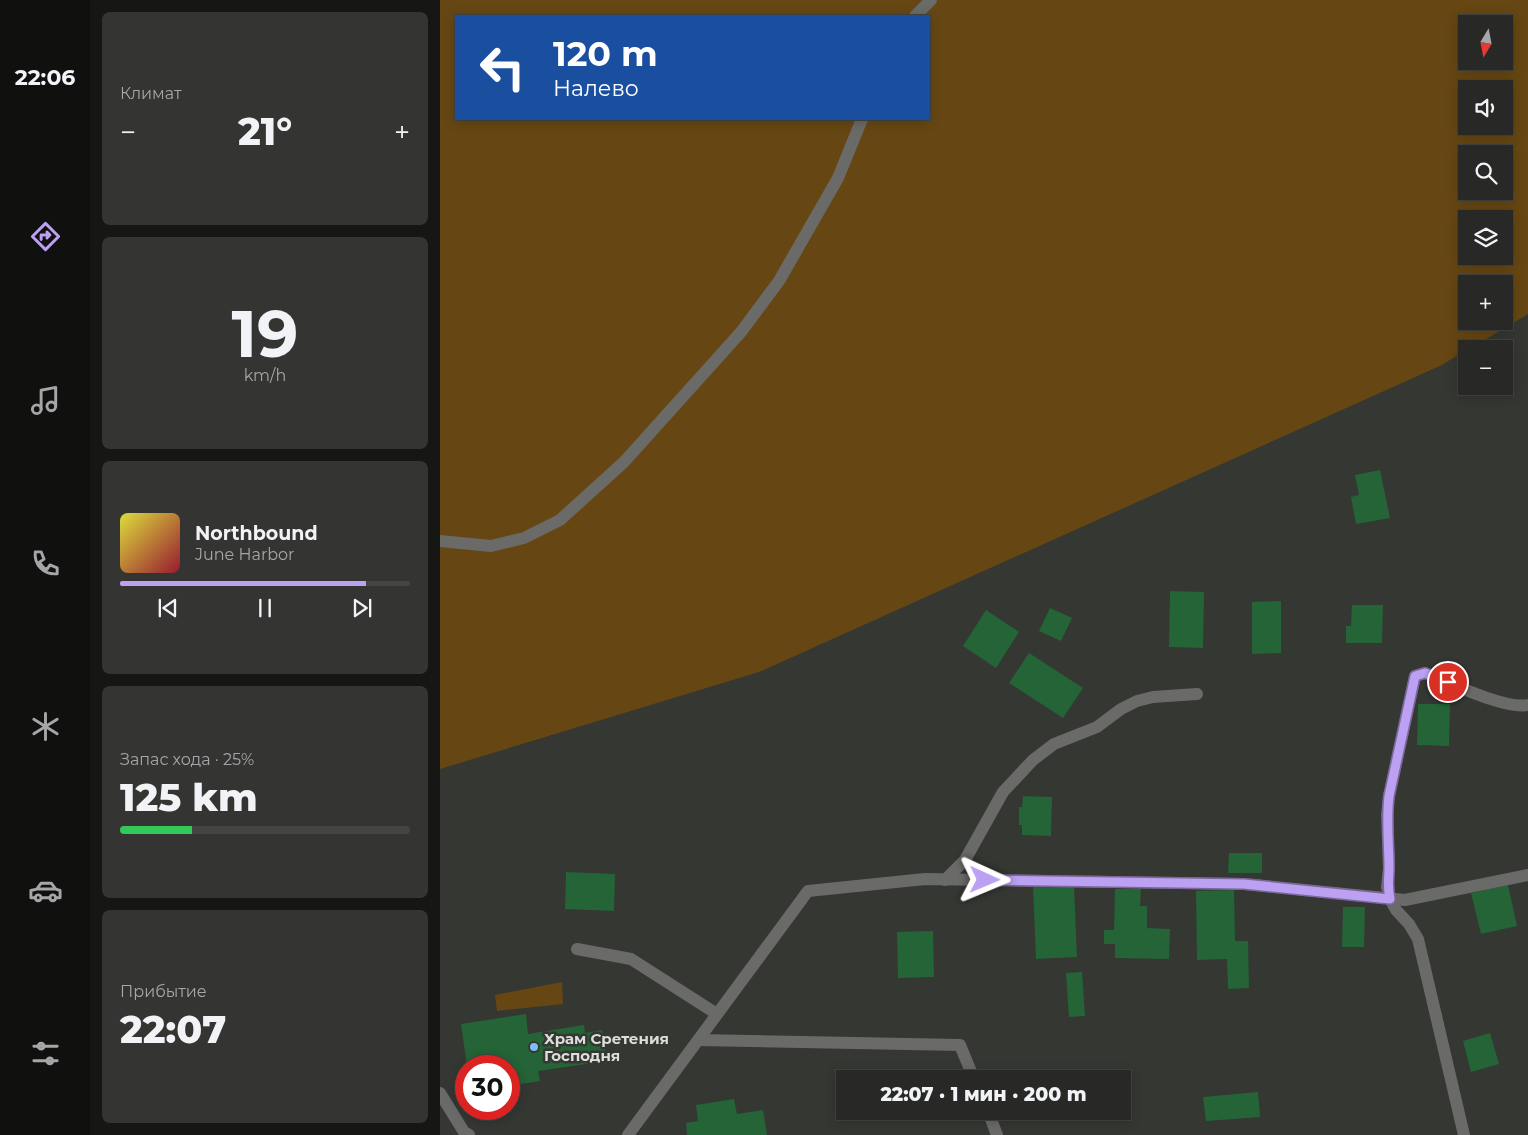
<!DOCTYPE html>
<html lang="ru">
<meta charset="utf-8">
<style>
:root{--surface:#282926;--page:#343532;--text:#f1f3f6;--muted:#a5a6a7;--line:#444543;--accent:#bca0f2}
body{margin:0;font-family:Montserrat,sans-serif;background:var(--page);color:var(--text);height:100vh;display:flex;flex-direction:column;font-size:19px;white-space:nowrap}
*{box-sizing:border-box;margin:0}
p{font-size:16px;color:var(--muted)}
.icon{flex:none;width:28px;height:28px;fill:none;stroke:currentColor;stroke-width:2;stroke-linecap:round;stroke-linejoin:round}
.map{position:relative;flex:1;overflow:hidden}
.sheet{display:flex;flex-direction:column;gap:12px;padding:12px;background:#161715;width:350px}
.sheet>*{flex:none}
.guide{position:absolute;left:15px;top:15px;width:475px;height:105px;border-radius:0px;box-shadow:0 2px 12px #0003,0 0 0 1px var(--line);background:#1a4fa0;color:#fff;overflow:hidden}
.needle{width:32px;rotate:190deg}
.buttons{position:absolute;left:1018px;top:15px;display:grid;gap:10px}
.buttons a{display:grid;place-items:center;width:55px;height:55px;border-radius:0px;background:var(--surface);box-shadow:0 2px 12px #0003,0 0 0 1px var(--line);font-size:25px}
.speed{position:absolute;left:15px;top:1055px;display:flex;gap:10px;font-size:25px;font-weight:700;text-align:center}
.speed>*{display:grid;place-content:center;width:65px;height:65px;border-radius:50%;background:var(--surface);box-shadow:0 2px 12px #0003,0 0 0 1px var(--line);line-height:1}
.speed .limit{border:8px solid #d22;background:#fff;color:#111}
.pin{position:absolute;display:grid;place-items:center;width:42px;height:42px;color:#fff;margin:-21px;border:2px solid #fff;border-radius:50%;box-shadow:0 1px 5px #0007}
.me{position:absolute;width:55px;margin:-28px;rotate:91deg;stroke-linejoin:round;filter:drop-shadow(0 0 4px #0008)}
.turn{display:flex;align-items:center;gap:18px;height:105px;padding:0 15px;font-size:22px}
.turn .icon{width:65px;height:65px;stroke-width:2.5}
.turn b{display:block;font-size:35px;line-height:42px}
.big{font-size:38px;font-weight:800;line-height:1.1}
.sheet .widget{flex:1;display:flex;flex-direction:column;justify-content:center;gap:8px;min-width:0;padding:0 18px;border-radius:8px;background:var(--page)}
.sheet .dial{align-items:center;gap:0}
.dial b{font-size:65px;line-height:1}
.song{display:flex;align-items:center;gap:15px}
.cover{width:60px;height:60px;border-radius:8px;background:linear-gradient(135deg,hsl(60 70% 55%),hsl(350 70% 35%))}
.played{height:5px;border-radius:2px;background:linear-gradient(90deg,var(--accent) 85%,var(--line) 85%)}
.keys{display:flex;justify-content:space-around;direction:ltr}
.heat{display:flex;justify-content:space-between;align-items:center;font-size:28px;direction:ltr}
.charge{height:8px;border-radius:4px;background:linear-gradient(90deg,#34c759 25%,var(--line) 0)}
.trip{position:absolute;left:396px;top:1070px;width:295px;height:50px;border-radius:0px;background:var(--surface);box-shadow:0 2px 12px #0003,0 0 0 1px var(--line);font-weight:800;line-height:50px;text-align:center}
main{display:flex;flex:1;min-height:0}
.tab-bar{display:flex;flex-direction:column;width:90px;justify-content:space-around;align-items:center;background:#10100f;color:var(--muted)}
.tab-bar .icon{width:35px;height:35px}
.tab-bar .active{color:var(--accent)}
.tab-bar b{font-size:22px;color:var(--text)}
.map>svg:first-child{display:block}
</style>
<main>
<nav class="tab-bar">
<b>22:06</b>
<svg class="icon active" aria-label="directions" viewBox="0 0 24 24"><path d="M12 3l9 9-9 9-9-9zM9 14v-3h6M13 9l2 2-2 2"/></svg>
<svg class="icon" aria-label="music" viewBox="0 0 24 24"><path d="M9 18V5l10-2v13"/><circle cx="6" cy="18" r="3"/><circle cx="16" cy="16" r="3"/></svg>
<svg class="icon" aria-label="phone" viewBox="0 0 24 24"><path d="M5 4h4l2 5-3 2q2 4 5 5l2-3 5 2v4C11 20 4 13 5 4z"/></svg>
<svg class="icon" aria-label="climate" viewBox="0 0 24 24"><path d="M12 3v18M4 7l16 10M4 17L20 7"/></svg>
<svg class="icon" aria-label="car" viewBox="0 0 24 24"><path d="M5 17H2v-5l4-1 3-4h7l3 4 3 1v5h-3M9 17h6M6 11h13"/><circle cx="7" cy="17" r="2"/><circle cx="17" cy="17" r="2"/></svg>
<svg class="icon" aria-label="filters" viewBox="0 0 24 24"><path d="M4 7h16M4 17h16"/><circle cx="9" cy="7" r="2"/><circle cx="15" cy="17" r="2"/></svg>
</nav>
<section class="sheet">
<div class="widget"><p>Климат</p>
<div class="heat"><a>−</a><b class="big">21°</b><a>+</a></div>
</div>
<div class="widget dial"><b>19</b><p>km/h</p></div>
<div class="widget">
<div class="song"><i class="cover"></i><div><b>Northbound</b><p>June Harbor</p></div></div>
<div class="played"></div>
<div class="keys"><svg class="icon" aria-label="previous" viewBox="0 0 24 24"><path d="M18 5L8 12l10 7zM5 5v14"/></svg><svg class="icon" aria-label="pause" viewBox="0 0 24 24"><path d="M8 5v14M16 5v14"/></svg><svg class="icon" aria-label="next" viewBox="0 0 24 24"><path d="M6 5l10 7-10 7zM19 5v14"/></svg></div>
</div>
<div class="widget"><p>Запас хода · 25%</p><b class="big">125 km</b><div class="charge"></div></div>
<div class="widget"><p>Прибытие</p><b class="big">22:07</b></div>
</section>
<div class="map">
<svg width="1088" height="1135" viewBox="0 0 1088 1135">
<rect width="100%" height="100%" fill="#353733"/>
<g fill="#664713" fill-rule="evenodd">
<path d="M0,0H1088V314L1029,349H1026V350L1002,365L319,672L0,769ZM16,16H489V119H16ZM1026,24H1064V61H1026ZM1026,89H1064V126H1026ZM1026,154H1064V191H1026ZM1026,219H1064V256H1026ZM1026,284H1064V321H1026Z"/>
<path d="M122,982L123,1004L57,1011L55,995Z"/>
</g>
<g fill="#246436">
<path d="M940,470L950,518L916,524L911,497L919,495L915,475Z"/>
<path d="M730,591L764,592L763,648L729,647Z"/>
<path d="M841,601V653L812,654V602Z"/>
<path d="M912,605H943L942,643H906V626H911Z"/>
<path d="M610,608L632,618L621,641L599,631Z"/>
<path d="M546,610L579,632L556,668L523,646Z"/>
<path d="M589,653L643,688L623,718L569,683Z"/>
<path d="M978,704H1010L1009,746L977,745Z"/>
<path d="M583,796L612,797L611,836L582,835V825H579V807H582Z"/>
<path d="M789,853H822V873H788Z"/>
<path d="M126,872L175,874L174,911L125,909Z"/>
<path d="M1068,885L1077,926L1041,934L1031,893Z"/>
<path d="M634,886L637,957L596,959L593,887Z"/>
<path d="M675,889H701L700,906H707V928L730,929L729,959L675,958V944H664V930H674Z"/>
<path d="M794,890L795,941H808L809,988L788,989L787,959L757,960L756,891Z"/>
<path d="M903,907H925L924,947H902Z"/>
<path d="M493,931L494,977L458,978L457,932Z"/>
<path d="M642,972L645,1016L629,1017L626,973Z"/>
<path d="M86,1014L88,1034L144,1025L145,1033L162,1030L167,1061L98,1071L100,1081L69,1086V1066H27L21,1024Z"/>
<path d="M1050,1033L1059,1064L1031,1072L1023,1041Z"/>
<path d="M818,1092L820,1117L766,1121L763,1097Z"/>
<path d="M294,1099L297,1114L323,1110L327,1135H247L246,1123L258,1121L256,1105Z"/>
</g>
<g fill="none" stroke-linecap="round" stroke-linejoin="round">
<g stroke="#6a6a68" stroke-width="12">
<path d="M475,16L491,0"/>
<path d="M0,541L51,546L84,538L120,520L184,462L301,332L339,281L398,178L422,119"/>
<path d="M505,880L525,860L563,792L593,760L614,744L657,727L681,709L697,701L713,697L757,694"/>
<path d="M137,949L191,959L277,1014"/>
<path d="M258,1040L520,1045L534,1079"/>
<path d="M0,1093L24,1132L29,1135"/>
<path d="M548,1111L557,1135"/>
<path d="M1024,1135L978,939L969,924L956,910L950,899L947,887L949,868L947,815L949,796L975,676L985,673C1009,682 1065,710 1088,705"/>
</g>
<path stroke="#6a6a68" stroke-width="12" d="M188,1135L368,891L485,879L805,884L965,900L1088,875"/>
</g>
<g fill="none" stroke-linecap="round" stroke-linejoin="round">
<defs>
<path id="route" d="M545,880L804,884L950,899C947,886 949,880 949,868C949,844 946,820 949,796L975,676L985,673L1008,682"/>
</defs>
<use href="#route" stroke="#7a689d" stroke-width="12"/>
<use href="#route" stroke="#bca0f2" stroke-width="9"/>
</g>
<circle fill="#7ebdf9" stroke="#353733" stroke-width="2" cx="94" cy="1047" r="5"/>
<g text-anchor="middle" dominant-baseline="central" stroke-width="5" stroke-linejoin="round" paint-order="stroke">
<g font-size="15" font-weight="bold" fill="#dddedb" stroke="#353733" text-anchor="start">
<text x="104" y="1038">Храм Сретения<tspan x="104" dy="17">Господня</tspan></text>
</g>
</g>
</svg>
<div class="buttons">
<a><svg class="needle" viewBox="-14 -14 28 28"><path d="M0-13l5 13h-10z" fill="#e53935"/><path d="M0 13l5-13h-10z" fill="#a5a6a7"/></svg></a>
<a><svg class="icon" aria-label="sound" viewBox="0 0 24 24"><path d="M4 9h4l5-4v14l-5-4H4zM17 9q2 3 0 6"/></svg></a>
<a><svg class="icon" aria-label="search" viewBox="0 0 24 24"><circle cx="10" cy="10" r="6"/><path d="M15 15l6 6"/></svg></a>
<a><svg class="icon" aria-label="layers" viewBox="0 0 24 24"><path d="M12 4l9 5-9 5-9-5zM3 14l9 5 9-5"/></svg></a>
<a>+</a>
<a>−</a>
</div>
<div class="speed"><div class="limit">30</div></div>
<div class="pin" style="left:1008px;top:682px;background:#d93025"><svg class="icon" aria-label="arrive" viewBox="0 0 24 24"><path d="M6 21V4h12l-3 4 3 4H6"/></svg></div>
<svg class="me" style="left:545px;top:880px" viewBox="-20 -20 40 40"><path d="M0-17L14 15 0 8-14 15z" fill="#bca0f2" stroke="#fff" stroke-width="4"/></svg>
<div class="trip">22:07 · 1 мин · 200 m</div>
<div class="guide">
<div class="turn"><svg class="icon" aria-label="left" viewBox="0 0 24 24"><path d="M17 20v-9H6M10 6l-5 5 5 5"/></svg><div><b>120 m</b>Налево</div></div>
</div>
</div>
</main>
